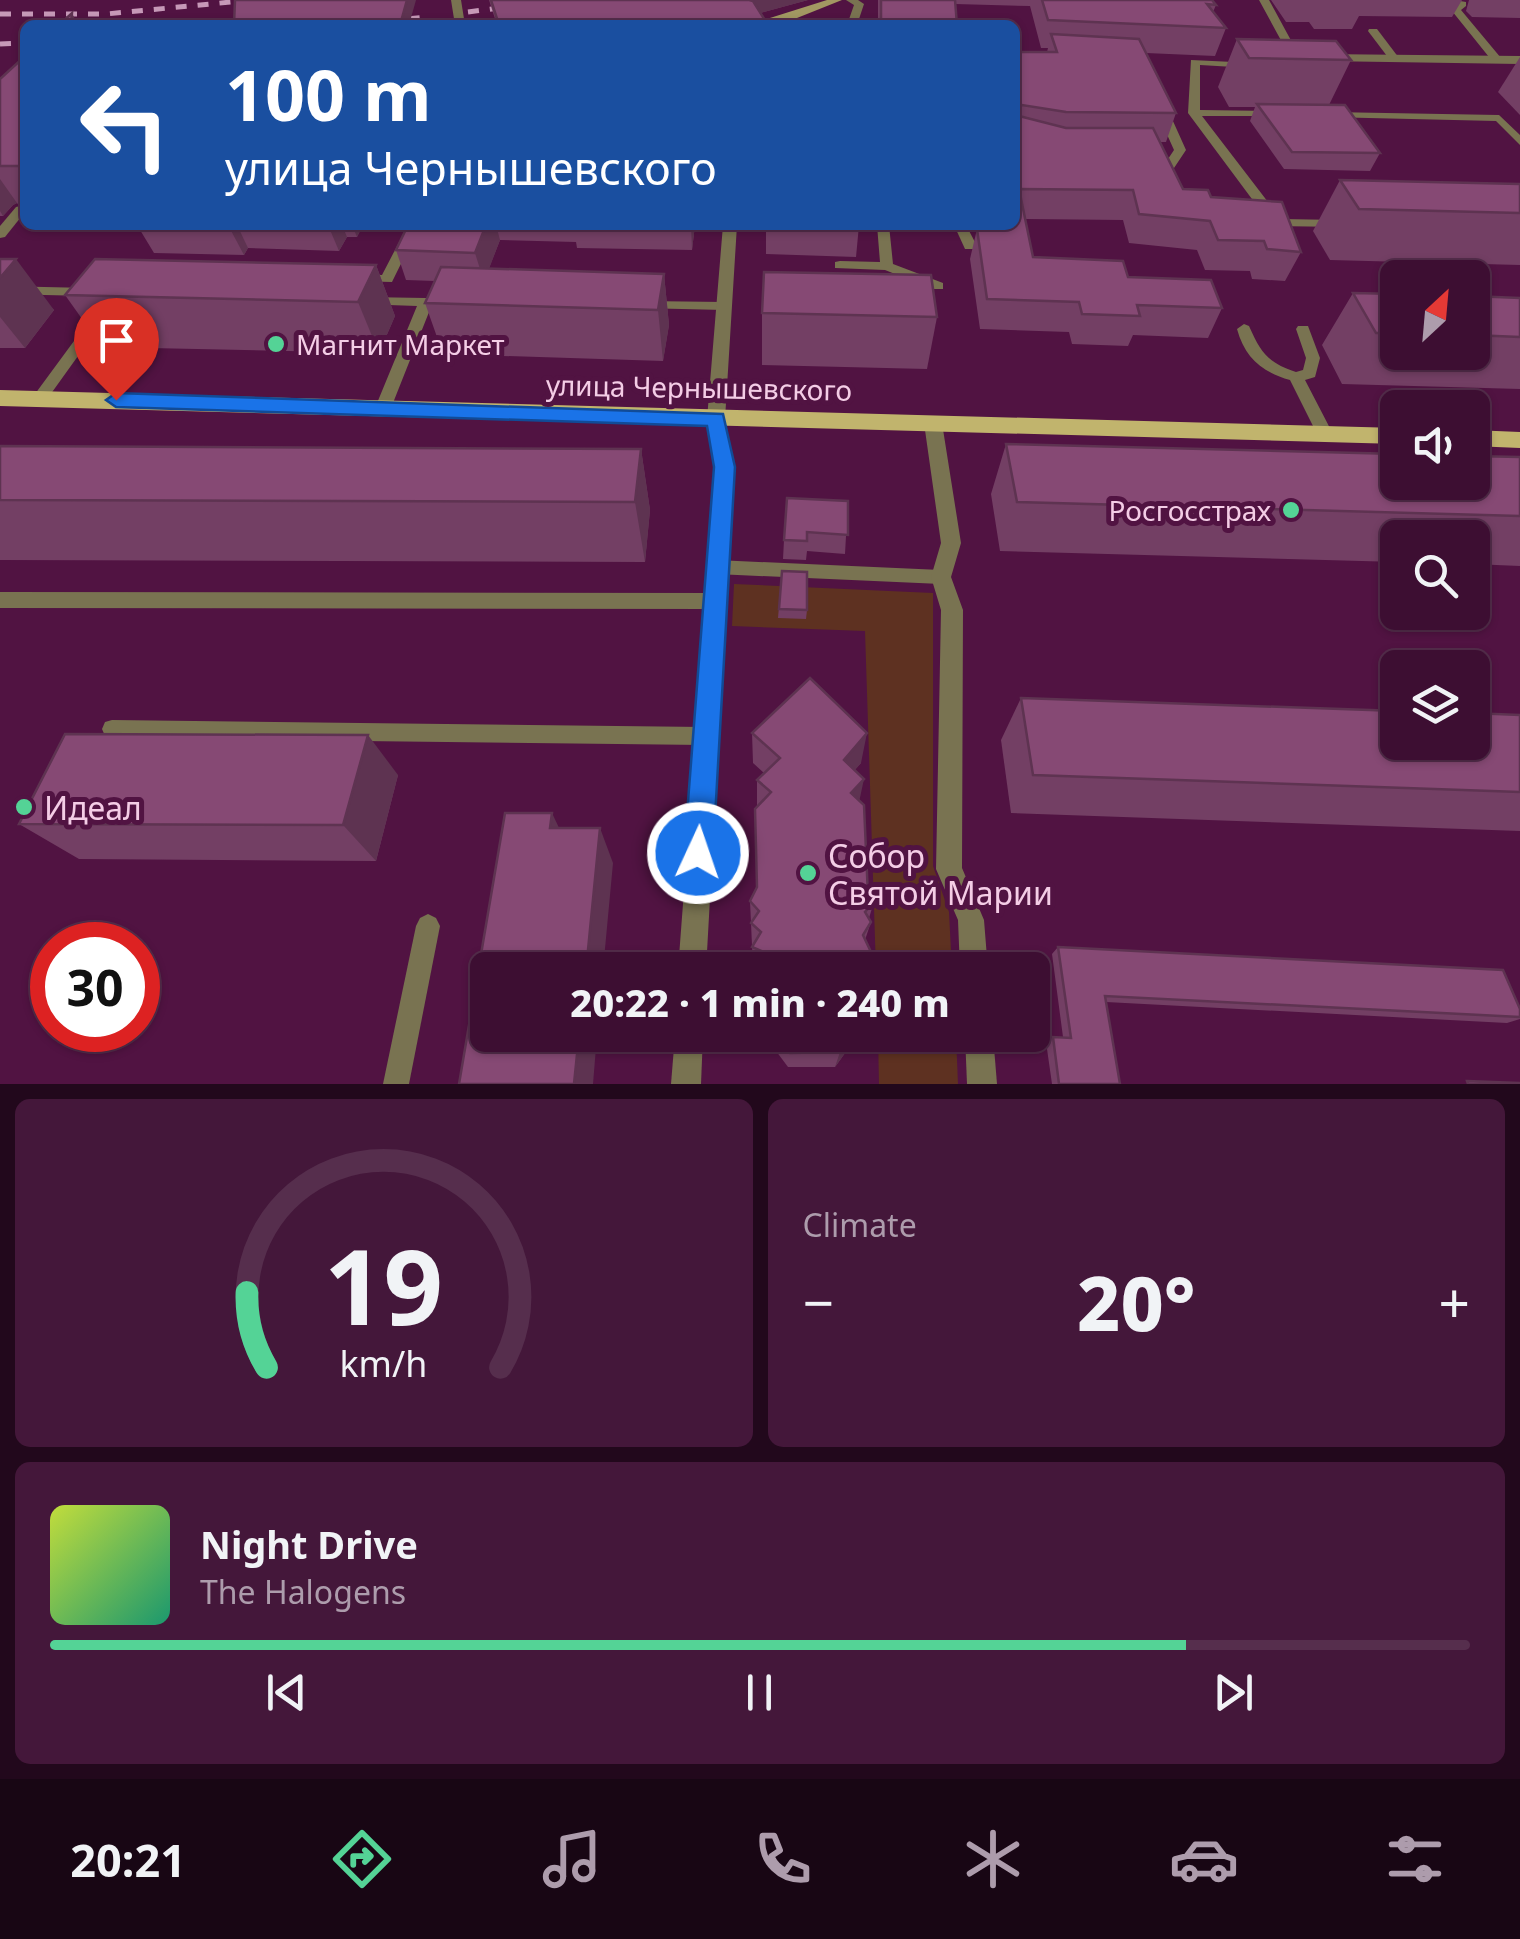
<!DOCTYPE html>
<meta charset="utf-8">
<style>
:root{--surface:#3d0e32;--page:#44173a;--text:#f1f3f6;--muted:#ad9cac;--line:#562e4d;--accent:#54d396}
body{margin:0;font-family:"Noto Sans",sans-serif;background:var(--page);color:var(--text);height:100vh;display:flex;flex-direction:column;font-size:38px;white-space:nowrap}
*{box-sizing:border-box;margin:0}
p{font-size:32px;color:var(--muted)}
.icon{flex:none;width:55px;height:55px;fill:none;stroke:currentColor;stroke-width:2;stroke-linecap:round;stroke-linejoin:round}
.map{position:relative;height:1084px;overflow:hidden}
.drawer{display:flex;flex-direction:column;gap:15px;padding:15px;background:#22081c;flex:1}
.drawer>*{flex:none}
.guide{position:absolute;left:20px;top:20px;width:1000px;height:210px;border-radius:15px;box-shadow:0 2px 8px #0004,0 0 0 2px var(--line);background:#1a4fa0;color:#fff;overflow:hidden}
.needle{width:65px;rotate:26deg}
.buttons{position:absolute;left:1380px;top:260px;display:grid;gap:20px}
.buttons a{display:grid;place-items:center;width:110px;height:110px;border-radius:15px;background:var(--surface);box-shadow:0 2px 8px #0004,0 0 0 2px var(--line);font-size:50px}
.speed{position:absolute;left:30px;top:922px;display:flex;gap:20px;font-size:50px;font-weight:700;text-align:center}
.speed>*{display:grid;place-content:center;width:130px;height:130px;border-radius:50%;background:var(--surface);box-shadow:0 2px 8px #0004,0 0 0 2px var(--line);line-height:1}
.speed .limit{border:15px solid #d22;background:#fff;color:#111}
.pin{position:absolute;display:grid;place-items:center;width:85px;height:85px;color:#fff;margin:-102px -42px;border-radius:50% 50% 50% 0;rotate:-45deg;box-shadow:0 0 10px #0007}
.pin .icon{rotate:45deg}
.me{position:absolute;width:110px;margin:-55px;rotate:3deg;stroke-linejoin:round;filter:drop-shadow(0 0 8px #0008)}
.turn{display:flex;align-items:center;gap:35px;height:210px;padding:0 40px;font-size:45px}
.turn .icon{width:130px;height:130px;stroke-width:2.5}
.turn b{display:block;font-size:70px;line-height:85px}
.big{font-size:75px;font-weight:800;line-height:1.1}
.drawer .widget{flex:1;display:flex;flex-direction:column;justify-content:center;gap:15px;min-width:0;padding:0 35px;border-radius:15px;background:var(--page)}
.drawer .dial{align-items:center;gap:0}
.dial svg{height:260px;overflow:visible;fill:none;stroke:var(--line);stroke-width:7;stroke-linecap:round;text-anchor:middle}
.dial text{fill:var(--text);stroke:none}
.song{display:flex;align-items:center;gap:30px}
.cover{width:120px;height:120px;border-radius:15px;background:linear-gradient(135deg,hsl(70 70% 55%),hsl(160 70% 35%))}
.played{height:10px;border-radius:5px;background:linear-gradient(90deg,var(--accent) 80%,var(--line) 80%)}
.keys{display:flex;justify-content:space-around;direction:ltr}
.heat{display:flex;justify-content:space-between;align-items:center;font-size:55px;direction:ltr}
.drawer .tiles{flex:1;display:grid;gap:15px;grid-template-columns:1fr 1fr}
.widget:last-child{grid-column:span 2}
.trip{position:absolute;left:470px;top:952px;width:580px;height:100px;border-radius:15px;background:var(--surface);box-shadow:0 2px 8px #0004,0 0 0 2px var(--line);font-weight:800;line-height:100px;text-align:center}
.menu{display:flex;height:160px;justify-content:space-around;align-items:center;background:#180614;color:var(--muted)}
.menu .icon{width:70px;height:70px}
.menu .on{color:var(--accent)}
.menu b{font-size:45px;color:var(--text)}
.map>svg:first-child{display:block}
</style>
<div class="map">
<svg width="1520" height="1084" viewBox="0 0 1520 1084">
<rect width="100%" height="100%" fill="#511342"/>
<g fill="#5e3121">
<path d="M734,584L933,593V866L949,912L952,970H876L865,631L732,626Z"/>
<path d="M878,1035H956L958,1084H879Z"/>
</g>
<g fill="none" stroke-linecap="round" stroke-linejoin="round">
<g fill="#797351" fill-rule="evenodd">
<path d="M451,0H461L465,25H455Z"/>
<path d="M846,0H858L864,4L857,25H847L854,5Z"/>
<path d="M1259,0H1269L1300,57L1299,59L1291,61L1286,58L1289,55Z"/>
<path d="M1454,0L1466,2V6L1461,10L1501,58V62H1493L1452,11V7L1457,4Z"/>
<path d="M1369,29H1377L1399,58L1398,60H1390L1368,31Z"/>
<path d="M1191,60L1255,63V67L1251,68L1200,65V110L1274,111L1280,114L1278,116H1202L1281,219L1340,220L1346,224L1345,227L1272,226L1188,113Z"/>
<path d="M1162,107L1168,110L1186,150L1172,171L1180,184L1174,188L1170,187L1160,171L1174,150L1156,110Z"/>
<path d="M1330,112L1499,115L1520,135V145L1496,121L1326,117L1324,115Z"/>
<path d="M20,206L24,207L25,212L5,237L0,238V226L16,207Z"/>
<path d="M408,225H420L392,282L353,281L351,278L358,274L382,275Z"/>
<path d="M877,225H889L893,264L943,283V289H933L885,270L835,268V262L840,261L880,262Z"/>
<path d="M954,225H966L977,246L975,249H965Z"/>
<path d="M0,286L89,288L96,292L89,296L0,294Z"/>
<path d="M365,297L426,298L433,302L391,408L383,413L375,408L417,306L360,304L358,301Z"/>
<path d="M644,301L724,302L731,306L724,310L639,308V302Z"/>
<path d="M104,306L111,310L45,402H35L32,398L35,394L99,307Z"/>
<path d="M1244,324L1249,326C1261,353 1267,362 1296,372L1303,370L1306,358L1296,329L1298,326H1308L1320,358L1315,377L1305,380L1333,434L1331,438H1319L1290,380C1262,372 1245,358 1237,329Z"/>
<path d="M716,560L941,570L947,572L950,577L947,582L941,584L716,574L710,572L707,567L710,562Z"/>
<path d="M0,592L714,593L720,596L723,601L720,606L714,609L0,608Z"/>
<path d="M112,720L704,727L711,729L714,736L711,743L704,745L112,738L105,736L102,729L105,722Z"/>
<path d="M428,914L436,918L440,926L409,1084H383L416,926L420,918Z"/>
</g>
<g fill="#797351" fill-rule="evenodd">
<path d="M769,20L773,21L776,25H764Z"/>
<path d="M1318,54L1520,56V64L1322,61L1316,57Z"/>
<path d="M723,225H737L725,419L734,467L706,970H678L716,467L707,419Z"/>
<path d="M933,417L942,423L961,543L951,577L963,610L962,868L984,920L988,970H960L958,920L936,869L941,610L931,577L941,543L924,423Z"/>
<path d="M675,1035H703L701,1084H671Z"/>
<path d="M965,1035H993L997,1084H967Z"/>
</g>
<path fill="#a29862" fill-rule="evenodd" d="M827,0H842L792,20L748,25Z"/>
<g fill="#c1b46d" fill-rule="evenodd">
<path d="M0,390L1398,428V444L0,406Z"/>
<path d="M1472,430L1520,432V448L1472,446Z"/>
</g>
<g stroke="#c699b8" stroke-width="5" stroke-dasharray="11 11" stroke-linecap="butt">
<path d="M468,12L560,0"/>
<path d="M0,14H106L252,0"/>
<path d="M343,25L427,17"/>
<path d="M0,44L25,43"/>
</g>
</g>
<g fill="#733f64">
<path d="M489,0H808L760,13L768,25H497Z"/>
<path d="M878,0H1212L1216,5L1213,12L1226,28L1215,56L1146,53L1176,113L1166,142H1160L1183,189L1211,197L1301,252L1285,281L1252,279L1250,271L1205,270L1197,250L1129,243L1123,220L1025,219L1033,257L1128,277L1222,308L1208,338L1133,335L1128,346L1072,344L1069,332L980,329L970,259L977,229H980L979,225H1015V52H1047L1048,48H1041L1030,6L955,4L957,25H878Z"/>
<path d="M1271,0H1462L1452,17L1359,16L1352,29H1314L1309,22H1286Z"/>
<path d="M1469,0H1520V18L1472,17L1466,11Z"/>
<path d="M1237,39L1351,60L1329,105L1380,153L1370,171L1284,169L1250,121L1255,107H1229L1218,87Z"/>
<path d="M25,56V214L17,203L13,205L3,216H0V79Z"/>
<path d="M1520,57V115L1498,92Z"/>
<path d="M1340,180L1520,184V265L1330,260L1313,231Z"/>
<path d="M137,225H363L357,237H347L339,251L248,248L244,255L154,253Z"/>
<path d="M408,225H695L692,250L577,248L576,242L500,240L489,268L664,274L669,325L663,361L443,354L425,303L435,281L406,280L396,250Z"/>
<path d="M766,225H859L856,257L766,254Z"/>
<path d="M0,259L54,310L25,348H0Z"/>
<path d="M376,265L395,316L379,353L102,347L65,295Z"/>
<path d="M1353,293L1398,294V352H1472V296L1520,298V389L1342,384L1322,345Z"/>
<path d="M762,313L937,317L927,369L762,365Z"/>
<path d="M1006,444L1520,457V566L1472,564V538H1398V562L1000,551L991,494Z"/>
<path d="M0,446L641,449L650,510L645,562L0,560Z"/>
<path d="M848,501L845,554L807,551L806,560L783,559L784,540Z"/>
<path d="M782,571L807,610L806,619L778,618Z"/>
<path d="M1021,698L1520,715V831L1011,813L1001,740Z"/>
<path d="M752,733L861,763L854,770L859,801L868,896L874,902L869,918L871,922L865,940L864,970H758L753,968L750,901L757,888V780L764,773L753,763Z"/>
<path d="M398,775L376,861L79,859L19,824Z"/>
<path d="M1058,947L1520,1009V1019L1507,1023L1106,1002L1120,1084H1052L1046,1042L1053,1037H1063L1052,954Z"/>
<path d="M764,1035H858L835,1067H788Z"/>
</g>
<g fill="#5e3351">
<path d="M407,0H416L409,25H400Z"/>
<path d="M744,0H808L749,16Z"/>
<path d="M72,13L78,25H71Z"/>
<path d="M0,179L17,203L13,205L3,216L0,211Z"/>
<path d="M228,225H237L248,248L244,255Z"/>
<path d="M328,225H342L347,237L339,251Z"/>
<path d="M352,225H363L357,237Z"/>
<path d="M486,225H496L500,240L484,282L475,253Z"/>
<path d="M691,225H695L692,250Z"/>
<path d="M16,259L54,310L25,348L0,317V278Z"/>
<path d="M376,265L395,316L379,353L358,302Z"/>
<path d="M664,274L669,325L663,361L658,310Z"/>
<path d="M641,449L650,510L645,562L635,502Z"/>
<path d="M867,733L861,763L839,789L844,760Z"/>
<path d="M368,735L398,775L376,861L343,825Z"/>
<path d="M864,779L858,807L851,793Z"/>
<path d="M552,813L569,849L550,828Z"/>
<path d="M600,828L613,863L603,970H586Z"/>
<path d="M871,952L864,970H857L860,961Z"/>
<path d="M579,1035H597L593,1084H574Z"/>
<path d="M854,1035H858L835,1067L840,1052Z"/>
</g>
<g fill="#864974" stroke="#5e3351" stroke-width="2.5">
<path d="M235,0H407L400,25H234Z"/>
<path d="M491,0H749L753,1L768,25H499Z"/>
<path d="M881,0H955L957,25H881Z"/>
<path d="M1042,0H1212L1216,5L1207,4L1226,28L1048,20Z"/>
<path d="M72,13L71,25H59Z"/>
<path d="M1051,34L1139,39L1176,113L1066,112L1022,105L1018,108L1019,116L1066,128H1153L1183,189L1208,190L1211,197L1282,202L1301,252L1267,249L1264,241L1218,240L1210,221L1139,214L1133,190L1019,189L1033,257L1123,261L1128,277L1211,280L1222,308L1137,305L1140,316L1082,314L1079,302L987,299L977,229L991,230L990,225H1015V52H1057Z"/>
<path d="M1237,39L1336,41L1351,60L1249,58Z"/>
<path d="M25,56V166H0V79Z"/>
<path d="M1257,104L1345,105L1380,153L1292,152Z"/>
<path d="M1340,180L1520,184V213L1359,209Z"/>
<path d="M408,225H486L475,253L396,250Z"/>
<path d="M778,225H859V227Z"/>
<path d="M0,259H16L0,278Z"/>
<path d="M95,259L376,265L358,302L65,295Z"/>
<path d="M441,267L664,274L658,310L425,303Z"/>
<path d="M764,272L931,275L937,317L762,313Z"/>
<path d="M1353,293L1398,294V333H1376Z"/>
<path d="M1472,296L1520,298V337L1472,335Z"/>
<path d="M1006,444L1398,454V482H1472V456L1520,457V516L1017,502Z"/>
<path d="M0,446L641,449L635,502L0,500Z"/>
<path d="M787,498L848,501V535L807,532V541L784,540Z"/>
<path d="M782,571L807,572V610L779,609Z"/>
<path d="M810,678L867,733L844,760L864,779L851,793L864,805L868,896L874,902L865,912L871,922L863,935L871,952L860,961L861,970H766V953L752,947L761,932L751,923L759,911L750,901L757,887L755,809L771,792L757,780L780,758L752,733Z"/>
<path d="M1021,698L1398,711V742H1472V713L1520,715V792L1033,775Z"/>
<path d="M65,734L368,735L343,825L19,824Z"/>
<path d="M505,813H552L550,828H600L586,970H488V1035H579L574,1084H459Z"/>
<path d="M1058,947L1503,970L1520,1009V1017L1105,996L1120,1084H1059L1053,1037L1071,1038Z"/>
<path d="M776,1035H854L840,1052L790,1053Z"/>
<path d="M1467,1081L1520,1083V1084H1468Z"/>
</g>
<path fill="#1a73e8" stroke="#114b97" stroke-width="2.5" d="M116,393L723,414L735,467L713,853L708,863L698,867L688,863L684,853L714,467L707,426L116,407L106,400Z"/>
<g fill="#54d396" stroke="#511342" stroke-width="4">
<circle cx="276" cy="344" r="10"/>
<circle cx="1291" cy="510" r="10"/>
<circle cx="24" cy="807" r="10"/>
<circle cx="808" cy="873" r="10"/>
</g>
<g text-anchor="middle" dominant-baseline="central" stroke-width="10" stroke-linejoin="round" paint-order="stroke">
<g font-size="28" fill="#f4cde6" stroke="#511342" text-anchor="start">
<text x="296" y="344">Магнит Маркет</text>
<text x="1271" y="510" text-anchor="end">Росгосстрах</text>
</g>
<g font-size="28" fill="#f4cde6" stroke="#511342">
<text transform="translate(699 387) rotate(1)">улица Чернышевского</text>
</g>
<g font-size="32" fill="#f4cde6" stroke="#511342" text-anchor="start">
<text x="44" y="807">Идеал</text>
<text x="828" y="855">Собор<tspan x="828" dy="37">Святой Марии</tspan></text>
</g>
</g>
</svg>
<div class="buttons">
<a><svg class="needle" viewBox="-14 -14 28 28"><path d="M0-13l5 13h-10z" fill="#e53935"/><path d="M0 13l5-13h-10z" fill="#ad9cac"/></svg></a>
<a><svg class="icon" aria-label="sound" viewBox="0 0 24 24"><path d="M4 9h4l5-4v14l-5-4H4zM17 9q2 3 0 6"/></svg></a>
<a><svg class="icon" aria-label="search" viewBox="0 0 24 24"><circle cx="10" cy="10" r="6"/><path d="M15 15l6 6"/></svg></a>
<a><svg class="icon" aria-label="layers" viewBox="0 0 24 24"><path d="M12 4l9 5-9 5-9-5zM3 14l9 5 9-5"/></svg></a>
</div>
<div class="speed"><div class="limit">30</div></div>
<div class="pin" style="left:116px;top:400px;background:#d93025"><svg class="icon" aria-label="arrive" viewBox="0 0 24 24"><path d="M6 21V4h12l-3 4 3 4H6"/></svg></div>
<svg class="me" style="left:698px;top:853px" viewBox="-20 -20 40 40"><circle r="17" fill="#1a73e8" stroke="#fff" stroke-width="3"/><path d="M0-11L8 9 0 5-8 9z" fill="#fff"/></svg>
<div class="trip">20:22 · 1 min · 240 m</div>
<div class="guide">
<div class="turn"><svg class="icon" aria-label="left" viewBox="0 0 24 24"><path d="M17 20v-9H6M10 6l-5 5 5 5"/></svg><div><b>100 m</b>улица Чернышевского</div></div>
</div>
</div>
<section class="drawer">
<div class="tiles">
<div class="widget dial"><svg viewBox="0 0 100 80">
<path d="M14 69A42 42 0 1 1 86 69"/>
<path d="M14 69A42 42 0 0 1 8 46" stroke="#54d396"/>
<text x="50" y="56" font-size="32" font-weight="700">19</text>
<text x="50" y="72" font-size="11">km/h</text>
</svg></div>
<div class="widget"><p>Climate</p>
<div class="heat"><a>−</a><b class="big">20°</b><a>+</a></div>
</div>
<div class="widget">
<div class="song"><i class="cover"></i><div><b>Night Drive</b><p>The Halogens</p></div></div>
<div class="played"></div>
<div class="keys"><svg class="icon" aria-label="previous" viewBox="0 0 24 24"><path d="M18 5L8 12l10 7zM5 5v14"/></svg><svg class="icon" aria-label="pause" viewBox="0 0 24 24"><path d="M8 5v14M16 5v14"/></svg><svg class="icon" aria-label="next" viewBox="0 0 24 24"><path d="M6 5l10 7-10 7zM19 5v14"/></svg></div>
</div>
</div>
</section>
<nav class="menu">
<b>20:21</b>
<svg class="icon on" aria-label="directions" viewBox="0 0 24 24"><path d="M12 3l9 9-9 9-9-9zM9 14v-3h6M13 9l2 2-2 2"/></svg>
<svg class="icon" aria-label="music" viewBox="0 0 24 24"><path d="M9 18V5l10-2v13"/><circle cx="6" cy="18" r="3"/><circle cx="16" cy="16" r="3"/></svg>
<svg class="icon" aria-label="phone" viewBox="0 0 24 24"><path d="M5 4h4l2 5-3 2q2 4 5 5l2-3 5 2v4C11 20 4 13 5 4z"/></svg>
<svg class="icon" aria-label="climate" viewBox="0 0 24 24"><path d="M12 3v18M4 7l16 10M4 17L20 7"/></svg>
<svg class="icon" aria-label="car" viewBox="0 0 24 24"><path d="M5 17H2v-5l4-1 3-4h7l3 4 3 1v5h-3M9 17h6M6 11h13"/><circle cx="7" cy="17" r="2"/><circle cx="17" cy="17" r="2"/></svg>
<svg class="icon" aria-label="filters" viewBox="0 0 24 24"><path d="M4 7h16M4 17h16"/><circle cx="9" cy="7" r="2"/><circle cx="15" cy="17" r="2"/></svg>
</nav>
